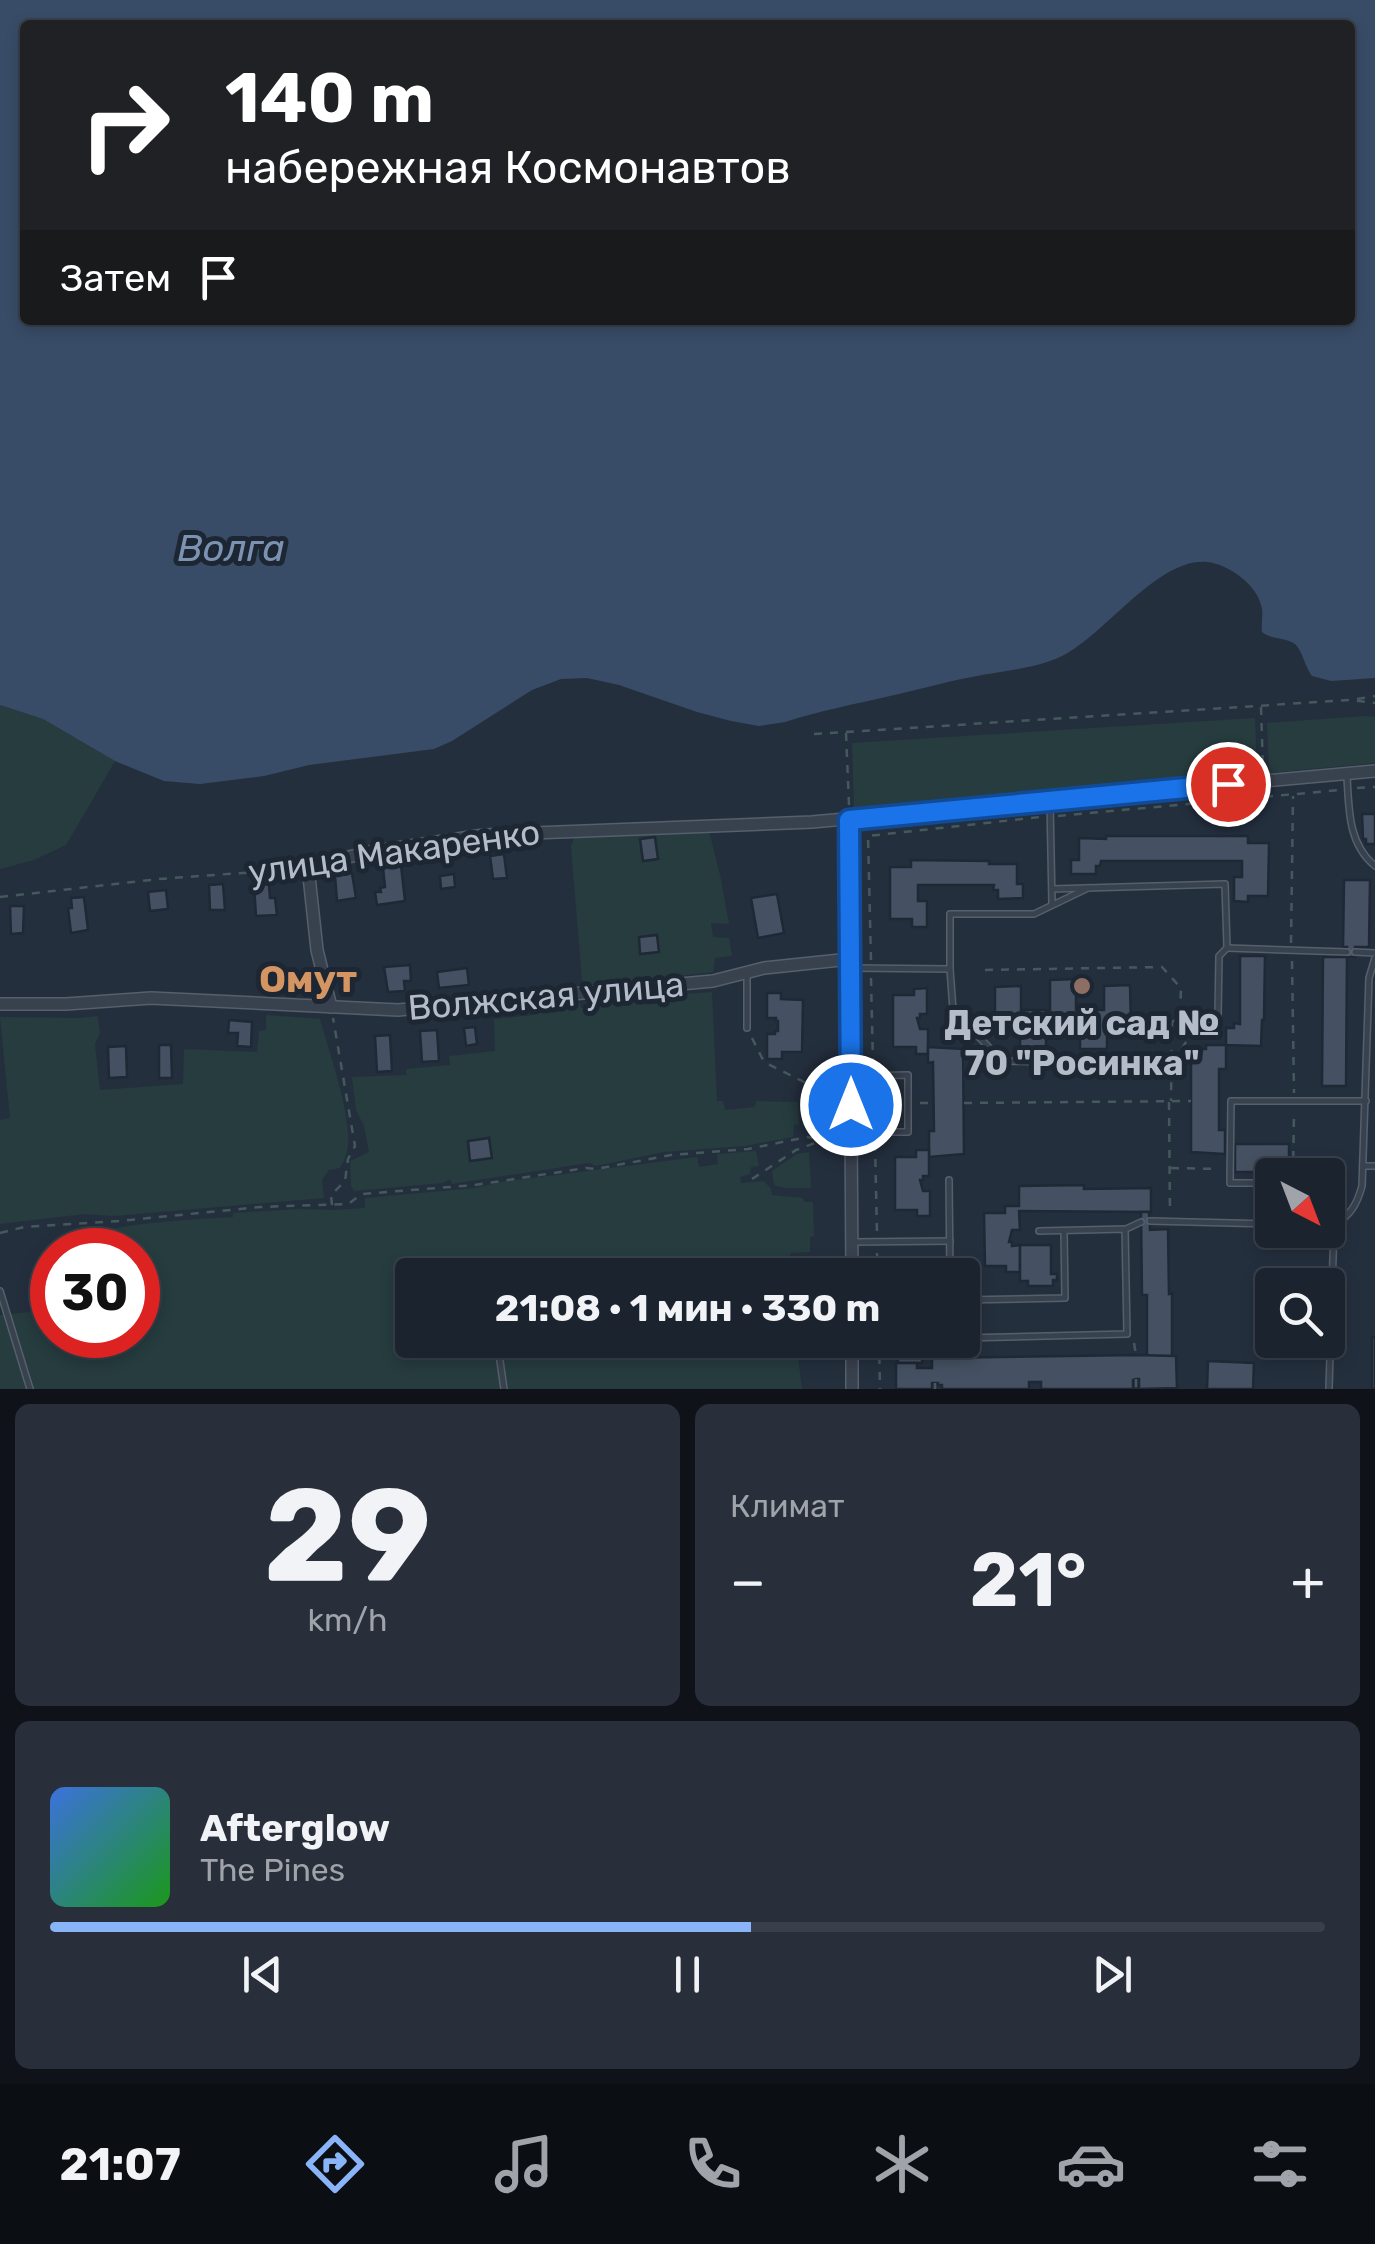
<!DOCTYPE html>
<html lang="ru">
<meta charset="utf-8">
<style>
:root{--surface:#1b232e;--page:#282f3a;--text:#f1f3f6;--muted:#a0a4aa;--line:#39404a;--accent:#8ab4f8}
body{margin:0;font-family:Rubik,sans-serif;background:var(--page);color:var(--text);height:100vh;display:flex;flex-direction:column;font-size:38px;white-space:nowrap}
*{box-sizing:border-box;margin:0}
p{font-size:32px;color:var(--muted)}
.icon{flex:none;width:55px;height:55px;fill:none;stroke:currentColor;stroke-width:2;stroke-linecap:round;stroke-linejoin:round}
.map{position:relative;height:1389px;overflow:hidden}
.drawer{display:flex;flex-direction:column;gap:15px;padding:15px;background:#0f1319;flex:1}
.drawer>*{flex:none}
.guide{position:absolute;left:20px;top:20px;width:1335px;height:305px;border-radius:10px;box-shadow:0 5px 15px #0003,0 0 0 2px var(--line);background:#202124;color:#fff;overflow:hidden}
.needle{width:65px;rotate:138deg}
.controls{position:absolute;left:1255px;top:1158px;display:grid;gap:20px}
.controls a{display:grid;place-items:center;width:90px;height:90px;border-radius:10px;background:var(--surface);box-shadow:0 5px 15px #0003,0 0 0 2px var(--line);font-size:50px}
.speed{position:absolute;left:30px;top:1228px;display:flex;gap:20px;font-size:50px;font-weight:700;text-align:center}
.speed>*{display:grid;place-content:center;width:130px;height:130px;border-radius:50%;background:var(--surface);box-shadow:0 5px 15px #0003,0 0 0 2px var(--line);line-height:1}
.speed .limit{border:15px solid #d22;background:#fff;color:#111}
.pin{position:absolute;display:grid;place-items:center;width:85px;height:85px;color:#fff;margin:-42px;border:5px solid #fff;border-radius:50%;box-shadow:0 2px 10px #0007}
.me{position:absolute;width:110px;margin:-55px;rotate:0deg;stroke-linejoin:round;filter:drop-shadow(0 0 8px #0008)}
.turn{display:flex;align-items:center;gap:35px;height:210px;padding:0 40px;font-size:45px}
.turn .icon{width:130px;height:130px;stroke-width:2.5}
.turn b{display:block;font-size:70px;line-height:85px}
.then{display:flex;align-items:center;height:95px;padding:0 40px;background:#0003;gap:20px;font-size:38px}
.big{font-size:75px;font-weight:700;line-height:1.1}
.drawer .tile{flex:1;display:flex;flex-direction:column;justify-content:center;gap:15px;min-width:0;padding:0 35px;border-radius:15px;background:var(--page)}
.drawer .dial{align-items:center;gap:0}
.dial b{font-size:130px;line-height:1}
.song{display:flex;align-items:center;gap:30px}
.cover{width:120px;height:120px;border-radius:15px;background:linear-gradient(135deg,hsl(220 70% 55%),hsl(120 70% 35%))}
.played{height:10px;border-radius:5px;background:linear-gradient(90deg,var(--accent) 55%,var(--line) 55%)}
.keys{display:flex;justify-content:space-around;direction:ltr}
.heat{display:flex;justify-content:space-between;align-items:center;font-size:55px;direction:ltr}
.drawer .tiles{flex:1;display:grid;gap:15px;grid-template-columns:1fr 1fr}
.tile:last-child{grid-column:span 2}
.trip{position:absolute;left:395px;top:1258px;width:585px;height:100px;border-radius:10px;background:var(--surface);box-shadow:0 5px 15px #0003,0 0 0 2px var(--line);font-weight:700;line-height:100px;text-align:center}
.tab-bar{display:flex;height:160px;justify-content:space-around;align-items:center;background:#0b0e12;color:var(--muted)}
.tab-bar .icon{width:70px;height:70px}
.tab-bar .current{color:var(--accent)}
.tab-bar b{font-size:45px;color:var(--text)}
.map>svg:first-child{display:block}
</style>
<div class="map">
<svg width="1375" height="1389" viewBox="0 0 1375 1389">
<rect width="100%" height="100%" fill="#242f3e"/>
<g fill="#263c3f">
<path d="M0,705L43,719L115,761L66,845L34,860L0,869Z"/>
<path d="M1365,716L1375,717V763L1269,773L1267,723Z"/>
<path d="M1255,718L1257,774L1043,792L854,812L852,743Z"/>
<path d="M709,831L720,875L729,924L711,923L713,937L729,938L732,956L715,958L713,972L595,985L582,981L571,846L574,838Z"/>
<path d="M712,992L717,1101H723L725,1110L755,1107L756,1101L798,1102L799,1124L794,1125L793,1137L745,1146L664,1152L596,1166L589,1163L452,1184L450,1179L443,1183L354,1191L351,1186L350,1161L369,1152L364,1126L356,1110L352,1077L406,1075V1069L450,1065L449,1056L495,1051L494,1019L533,1015L534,1008L580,1003L581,1008L655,996Z"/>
<path d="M266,1015L320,1019C329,1051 351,1114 348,1146C347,1154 344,1161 340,1168L329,1170L322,1180L324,1198L114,1216L84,1214L0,1224V1120L10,1118L0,1017L79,1018L98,1016L100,1033L95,1044L100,1090L183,1084L184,1049L257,1052L259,1031L266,1030Z"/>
<path d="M756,1151L759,1166L751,1167L750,1174L740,1177L741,1183L764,1181L771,1189L772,1195L803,1198L804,1202H813L814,1236L810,1237V1252L790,1253L791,1275H412V1340H796L802,1389H0V1315L52,1310V1335H138V1250H98L96,1233C141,1221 187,1220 233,1217V1213L299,1209L335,1210L365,1208V1198L474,1188L501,1182L697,1157L699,1167L718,1164L717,1154Z"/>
<path d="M809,1152L811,1188H785L774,1185L772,1171L797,1154Z"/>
</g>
<path fill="#394c67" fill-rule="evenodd" d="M0,0H1375V678L1331,681L1312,676C1305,667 1303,652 1295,644C1285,637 1272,640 1262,632C1261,624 1263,617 1262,609C1259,586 1229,564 1207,562C1158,557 1105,635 1062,656C1035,669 1001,671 972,677C944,682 917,690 890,696C855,704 819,711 785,722L759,726L731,721L697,712L619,685L587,678L561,679L532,690L452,741L434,749L309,765L264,776L200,784L164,781L115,761L43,719L0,705ZM25,25H1350V320H25Z"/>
<g fill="#455162" stroke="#1f2835" stroke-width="2.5">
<path d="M1362,814H1375V844H1366V839H1363Z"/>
<path d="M1106,836H1248V843H1269L1268,896H1248V902L1234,901V877H1242V861H1101L1100,866H1096V874H1071V860H1079V838L1106,839Z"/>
<path d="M655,837L658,859L643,861L640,839Z"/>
<path d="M504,854L507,878L493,879L490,856Z"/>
<path d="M911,860L989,861V864H1017V884H1023V898L998,899V890H993L994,885H918V901H927V927H912V919H890V867H911Z"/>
<path d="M401,865L405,901L377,905L375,892H381L380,888L385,887L383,868Z"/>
<path d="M352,873L356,898L337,901L335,876Z"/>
<path d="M454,874L455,887L441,889L440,876Z"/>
<path d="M1344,880H1370L1369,947H1355V957H1347V947H1343Z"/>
<path d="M223,884L225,910H210L209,885Z"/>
<path d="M269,884L270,898H275L277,915L256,916L254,885Z"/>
<path d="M166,890L168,909L150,911L148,892Z"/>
<path d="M777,894L784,933L758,938L751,898Z"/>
<path d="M84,897L88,930L71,933L68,908H72L71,898Z"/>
<path d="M10,906H24L23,933L11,934Z"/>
<path d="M657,935L659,952L640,954L639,937Z"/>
<path d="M1240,956H1265L1264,1020H1262L1261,1046L1226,1045V1028H1234V1023L1240,1024Z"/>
<path d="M1323,957H1347L1346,1086H1322Z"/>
<path d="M410,965L411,981H404L405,991L388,992L384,967Z"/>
<path d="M467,968L469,985L439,988L437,972Z"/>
<path d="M1076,979V1010H1104V986L1130,985L1131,1027H1123V1023L1107,1024V1049H1080V1024H1046V1049H1020V1025H995V987L1021,986V1010H1050V980Z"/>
<path d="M927,988V1014H920V1018H917L920,1029H928V1054H916V1047H893V995H914V989Z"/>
<path d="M767,993H781V999L803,1000L802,1052H782V1059H767V1034H775V1031H778V1021H776V1018H767Z"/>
<path d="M229,1020L252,1022L251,1047L237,1046L238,1033H228Z"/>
<path d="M475,1027L477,1044L466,1046L464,1028Z"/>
<path d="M437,1030L439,1061L422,1062L420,1031Z"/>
<path d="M390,1035L392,1071L377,1072L375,1036Z"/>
<path d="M159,1045H171L172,1078H159Z"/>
<path d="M1206,1045H1226V1069H1219V1130H1225V1154L1191,1152V1049H1206Z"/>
<path d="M126,1046L127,1077L109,1078L108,1047Z"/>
<path d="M928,1047L963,1049L964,1154L929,1157V1131H934L933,1062L928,1063Z"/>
<path d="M489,1138L492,1158L470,1161L468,1141Z"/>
<rect x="1235" y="1144" width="54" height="28"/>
<path d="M916,1150H929V1176H923V1180H920L923,1191H930V1216H917V1210H895V1157H916Z"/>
<path d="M1300,1161L1334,1164L1333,1210H1328V1175H1300Z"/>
<path d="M1084,1185V1189L1151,1188V1212L1019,1211L1020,1230H1012L1009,1242H1012V1246L1020,1245V1272H1006V1266H985L984,1213H1005V1206H1019V1186Z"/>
<path d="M1141,1212H1149L1150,1230L1168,1229L1169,1294L1172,1293V1356L1147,1357V1295H1142Z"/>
<path d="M1020,1245H1051V1274H1057V1280H1053V1286H1028V1281H1020Z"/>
<path d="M919,1265H932L933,1275H897V1272H919Z"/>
<rect x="1372" y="1337" width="3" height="52"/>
<rect x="898" y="1340" width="24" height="23"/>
<path d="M1136,1355L1176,1356L1177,1388L1139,1389V1379H1136L1133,1380V1389H1041V1382H1029V1389H942V1385H938V1383H932V1389H896V1363H917V1368H932V1358Z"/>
<path d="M1208,1361L1254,1363L1253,1389H1207Z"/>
</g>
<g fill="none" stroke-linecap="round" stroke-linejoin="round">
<defs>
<g id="service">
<path d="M1347,777C1349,809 1348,844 1375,866"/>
<path d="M1050,802L1052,904"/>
<path d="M1052,889L1225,884L1227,948L1219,956L1218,1015"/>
<path d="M1227,948L1347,952"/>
<path d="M1355,952L1375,953"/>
<path d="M853,968L950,969"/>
<path d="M747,1028V973"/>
<path d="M1053,1062L1002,1061L953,1010L950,969V914H1034L1088,888"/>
<path d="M851,1132H908V1075L854,1076"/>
<path d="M1363,1166H1375"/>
<path d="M949,1180L950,1275"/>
<path d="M1272,1183H1230L1231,1101H1366"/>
<path d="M1150,1221L1272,1224"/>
<path d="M1328,1225H1334L1329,1389"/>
<path d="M1334,1225C1351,1215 1357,1204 1362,1186L1369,978L1375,958"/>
<path d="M1126,1229L1141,1222"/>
<path d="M854,1242L950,1241"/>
<path d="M0,1291L30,1389"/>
<path d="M962,1300L1065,1298L1064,1231"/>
<path d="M962,1338L1127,1334L1125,1229L1039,1231"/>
<path d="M497,1340L504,1389"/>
</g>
<g id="minor">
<path d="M849,820L852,1275"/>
<path d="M0,1004H66L151,998L398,1010L713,981L764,968L850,959"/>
<path d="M331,1007L317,950L308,867L369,852L484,835L812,822L1375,771"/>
<path d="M852,1340V1389"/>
</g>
</defs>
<use href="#service" stroke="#565f6c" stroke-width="8"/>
<use href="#minor" stroke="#565f6c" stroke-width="14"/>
<g stroke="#44595c" stroke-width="2.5" stroke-dasharray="8 8" stroke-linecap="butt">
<path d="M1357,699L1375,696"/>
<path d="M1261,707L1263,769"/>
<path d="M846,733L849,805"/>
<path d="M814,734L1350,700L1375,703"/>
<path d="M1357,788L1375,787"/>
<path d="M1058,816L1339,790"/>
<path d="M0,897L159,879L297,869"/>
<path d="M1291,943L1293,796"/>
<path d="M871,960L868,836L1040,817"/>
<path d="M1292,961L1294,1093"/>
<path d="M985,970L1162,967L1181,988L1180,1017L1172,1022L1171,1101"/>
<path d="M871,978L873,1065"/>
<path d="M752,1038L762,1058L768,1064L836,1098"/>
<path d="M1173,1062L1188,1039L1211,1020"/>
<path d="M873,1083L874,1125"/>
<path d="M1169,1102L1170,1214"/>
<path d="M920,1103H933"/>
<path d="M964,1103L1191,1101"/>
<path d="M875,1143L877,1235"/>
<path d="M1171,1168L1218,1169"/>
<path d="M1293,1175L1294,1111"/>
<path d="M752,1179L796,1150L823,1140"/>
<path d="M332,1205L331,1195L345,1181L348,1159L355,1146L333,1018"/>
<path d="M0,1233L24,1227L119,1221L260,1207L348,1204L362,1194L475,1185L586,1168L596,1169L671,1155L748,1149L807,1137L825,1140L840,1135"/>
<path d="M877,1253L878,1275"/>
<path d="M879,1340L880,1389"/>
<path d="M1134,1343L1136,1355"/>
<path d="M935,1358V1352L949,1340"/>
<path d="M1136,1379V1389"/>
<path d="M935,1389V1383"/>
</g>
<use href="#service" stroke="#38414e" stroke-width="5"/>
<use href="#minor" stroke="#38414e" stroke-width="11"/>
</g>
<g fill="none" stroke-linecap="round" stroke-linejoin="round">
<defs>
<path id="route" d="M851,1105L849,820L1228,784"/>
</defs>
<use href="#route" stroke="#114b97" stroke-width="25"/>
<use href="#route" stroke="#1a73e8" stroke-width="18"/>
</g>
<circle fill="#8d6e63" stroke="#1d2633" stroke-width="4" cx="1082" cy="986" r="10"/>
<g text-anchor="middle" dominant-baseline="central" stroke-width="10" stroke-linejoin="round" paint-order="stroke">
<g font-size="35" fill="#b4bcc9" stroke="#1d2633">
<text transform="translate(394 852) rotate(-8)">улица Макаренко</text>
<text transform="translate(546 996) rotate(-5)">Волжская улица</text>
</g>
<g font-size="35" font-weight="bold" fill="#b4bcc9" stroke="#1d2633">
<text x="1082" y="1023">Детский сад №<tspan x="1082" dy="40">70 "Росинка"</tspan></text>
</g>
<g font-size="38" font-style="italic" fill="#7c92b1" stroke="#1d2633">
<text x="231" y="548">Волга</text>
</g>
<g font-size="38" font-weight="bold" fill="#d59563" stroke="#1d2633">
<text x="308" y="979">Омут</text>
</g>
</g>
</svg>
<div class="controls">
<a><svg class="needle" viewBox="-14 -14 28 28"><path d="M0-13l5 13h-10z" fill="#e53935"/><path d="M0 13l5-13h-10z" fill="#a0a4aa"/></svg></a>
<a><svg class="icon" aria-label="search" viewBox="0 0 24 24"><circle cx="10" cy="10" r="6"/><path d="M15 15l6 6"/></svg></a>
</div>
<div class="speed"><div class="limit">30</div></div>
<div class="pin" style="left:1228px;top:784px;background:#d93025"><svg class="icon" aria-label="arrive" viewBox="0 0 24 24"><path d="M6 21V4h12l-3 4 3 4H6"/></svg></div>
<svg class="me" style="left:851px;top:1105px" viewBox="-20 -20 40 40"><circle r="17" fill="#1a73e8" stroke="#fff" stroke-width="3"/><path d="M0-11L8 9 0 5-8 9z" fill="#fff"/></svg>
<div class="trip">21:08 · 1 мин · 330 m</div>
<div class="guide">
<div class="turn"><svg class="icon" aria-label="right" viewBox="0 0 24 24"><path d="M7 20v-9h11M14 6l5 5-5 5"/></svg><div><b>140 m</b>набережная Космонавтов</div></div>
<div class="then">Затем<svg class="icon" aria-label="arrive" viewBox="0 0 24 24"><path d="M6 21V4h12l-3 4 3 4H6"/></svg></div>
</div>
</div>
<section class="drawer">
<div class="tiles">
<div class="tile dial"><b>29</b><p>km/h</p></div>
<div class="tile"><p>Климат</p>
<div class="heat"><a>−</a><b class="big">21°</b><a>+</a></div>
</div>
<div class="tile">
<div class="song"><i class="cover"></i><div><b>Afterglow</b><p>The Pines</p></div></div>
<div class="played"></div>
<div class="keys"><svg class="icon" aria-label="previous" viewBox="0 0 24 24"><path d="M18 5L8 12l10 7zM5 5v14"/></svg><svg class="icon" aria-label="pause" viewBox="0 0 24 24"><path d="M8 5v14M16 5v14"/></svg><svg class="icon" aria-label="next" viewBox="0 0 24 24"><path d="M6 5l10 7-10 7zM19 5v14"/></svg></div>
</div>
</div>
</section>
<nav class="tab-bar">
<b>21:07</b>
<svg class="icon current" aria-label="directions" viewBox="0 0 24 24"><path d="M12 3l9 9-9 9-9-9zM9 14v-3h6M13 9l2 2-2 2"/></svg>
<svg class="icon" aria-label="music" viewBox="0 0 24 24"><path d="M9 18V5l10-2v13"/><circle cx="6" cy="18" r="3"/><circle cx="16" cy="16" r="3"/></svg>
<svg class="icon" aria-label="phone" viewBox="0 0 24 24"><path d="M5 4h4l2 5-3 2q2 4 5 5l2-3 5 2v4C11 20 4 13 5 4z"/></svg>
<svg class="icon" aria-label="climate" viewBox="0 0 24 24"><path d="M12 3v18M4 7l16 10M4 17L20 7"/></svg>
<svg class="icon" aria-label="car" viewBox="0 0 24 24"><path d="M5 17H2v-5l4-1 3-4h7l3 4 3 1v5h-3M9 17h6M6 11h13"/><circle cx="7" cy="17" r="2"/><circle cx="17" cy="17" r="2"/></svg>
<svg class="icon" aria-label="filters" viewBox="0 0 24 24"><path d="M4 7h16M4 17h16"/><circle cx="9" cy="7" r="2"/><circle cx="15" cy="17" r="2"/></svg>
</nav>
